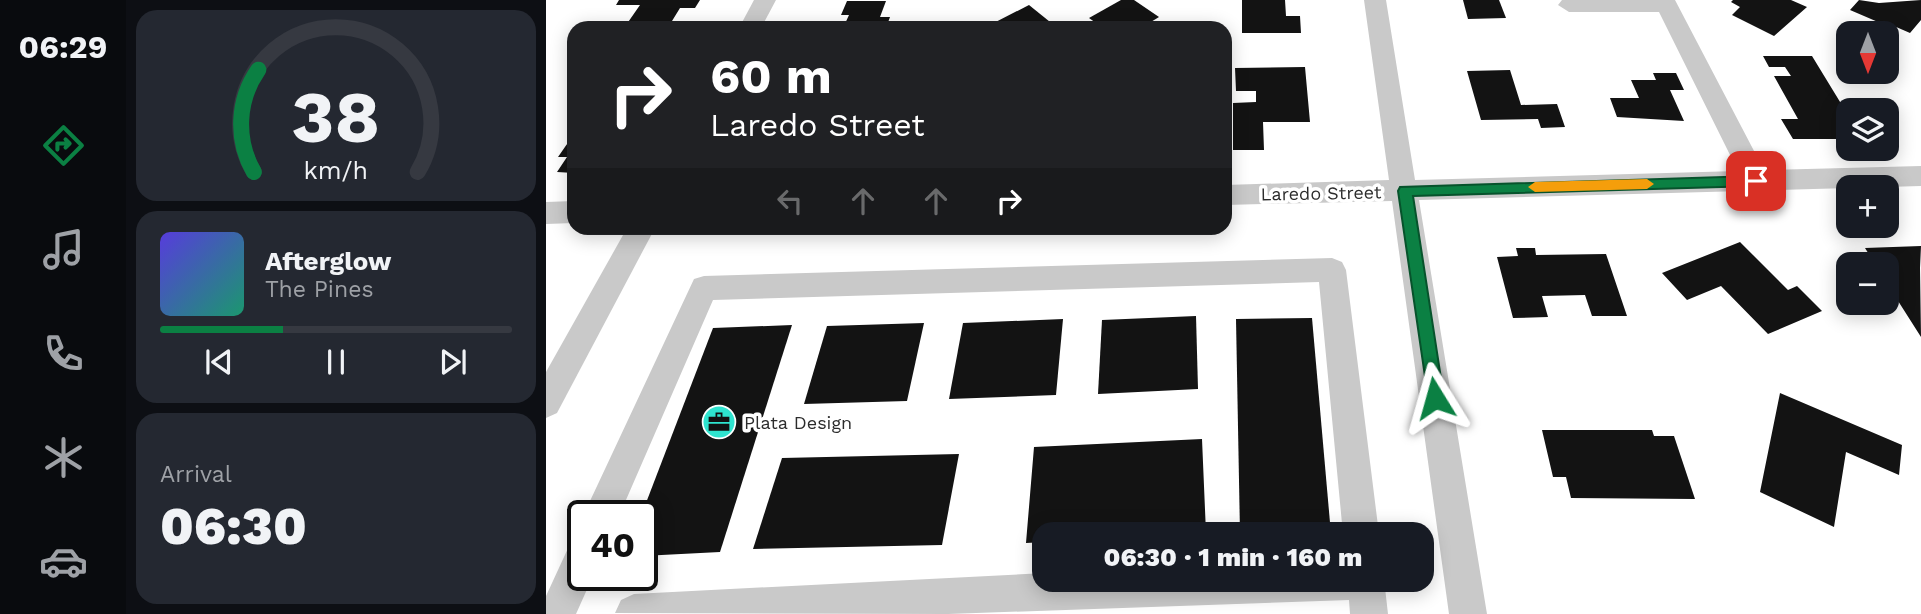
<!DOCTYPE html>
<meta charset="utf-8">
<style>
:root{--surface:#171b24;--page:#242831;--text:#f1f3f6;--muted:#9ea1a6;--line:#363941;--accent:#0b8043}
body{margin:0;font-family:"Work Sans",sans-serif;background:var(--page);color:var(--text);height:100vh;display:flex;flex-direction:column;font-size:26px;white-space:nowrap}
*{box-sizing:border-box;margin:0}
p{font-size:23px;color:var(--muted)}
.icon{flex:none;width:38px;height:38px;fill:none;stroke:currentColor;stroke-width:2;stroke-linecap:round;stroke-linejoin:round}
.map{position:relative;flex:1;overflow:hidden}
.drawer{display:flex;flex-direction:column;gap:10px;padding:10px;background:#0d0f14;width:420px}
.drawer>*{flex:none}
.top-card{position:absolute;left:21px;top:21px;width:665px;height:214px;border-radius:21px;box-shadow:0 4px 18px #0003;background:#202124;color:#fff;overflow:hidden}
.needle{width:46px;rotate:180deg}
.tools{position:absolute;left:1290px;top:21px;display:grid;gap:14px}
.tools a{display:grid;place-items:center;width:63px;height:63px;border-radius:14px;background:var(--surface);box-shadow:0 4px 18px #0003;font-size:35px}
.speed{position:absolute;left:21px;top:500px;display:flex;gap:14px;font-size:35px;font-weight:700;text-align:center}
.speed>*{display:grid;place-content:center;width:91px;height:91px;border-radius:50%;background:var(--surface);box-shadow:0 4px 18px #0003;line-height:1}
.speed .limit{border:4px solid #111;border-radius:10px;background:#fff;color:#111}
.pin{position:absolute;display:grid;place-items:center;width:60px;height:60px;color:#fff;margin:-30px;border-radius:14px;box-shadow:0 4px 10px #0006}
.me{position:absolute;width:77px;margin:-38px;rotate:352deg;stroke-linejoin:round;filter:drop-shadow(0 0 5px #0008)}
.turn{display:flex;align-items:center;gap:24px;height:147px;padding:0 28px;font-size:32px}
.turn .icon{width:91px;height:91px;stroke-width:2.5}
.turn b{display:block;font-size:49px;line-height:60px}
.lanes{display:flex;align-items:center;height:66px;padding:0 28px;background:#0003;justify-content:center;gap:35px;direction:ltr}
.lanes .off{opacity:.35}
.big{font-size:52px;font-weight:800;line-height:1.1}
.drawer .card{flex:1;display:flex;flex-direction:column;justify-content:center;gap:10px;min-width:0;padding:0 24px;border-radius:21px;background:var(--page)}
.drawer .dial{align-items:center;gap:0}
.dial svg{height:182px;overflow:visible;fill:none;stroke:var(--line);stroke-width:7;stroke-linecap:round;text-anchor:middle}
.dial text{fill:var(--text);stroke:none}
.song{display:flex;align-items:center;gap:21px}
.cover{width:84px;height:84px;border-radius:10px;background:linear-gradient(135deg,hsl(250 70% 55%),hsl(160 70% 35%))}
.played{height:7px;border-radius:4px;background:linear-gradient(90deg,var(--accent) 35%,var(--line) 35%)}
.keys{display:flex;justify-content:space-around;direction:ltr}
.trip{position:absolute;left:486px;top:522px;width:402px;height:70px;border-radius:21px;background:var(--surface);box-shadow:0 4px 18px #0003;font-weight:800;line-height:70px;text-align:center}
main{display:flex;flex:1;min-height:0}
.menu{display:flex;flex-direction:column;width:126px;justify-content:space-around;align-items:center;background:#090b0e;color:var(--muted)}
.menu .icon{width:49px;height:49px}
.menu .current{color:var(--accent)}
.menu b{font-size:32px;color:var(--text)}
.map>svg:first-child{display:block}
</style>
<main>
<nav class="menu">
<b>06:29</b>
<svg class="icon current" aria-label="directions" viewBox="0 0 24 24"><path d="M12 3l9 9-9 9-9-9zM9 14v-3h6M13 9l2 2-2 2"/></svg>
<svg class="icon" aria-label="music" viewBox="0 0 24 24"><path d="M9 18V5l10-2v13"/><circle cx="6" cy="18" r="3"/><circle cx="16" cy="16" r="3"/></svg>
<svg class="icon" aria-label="phone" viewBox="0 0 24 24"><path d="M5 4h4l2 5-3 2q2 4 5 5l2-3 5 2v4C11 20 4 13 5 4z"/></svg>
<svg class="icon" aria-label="climate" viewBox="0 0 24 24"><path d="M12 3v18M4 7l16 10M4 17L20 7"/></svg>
<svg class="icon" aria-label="car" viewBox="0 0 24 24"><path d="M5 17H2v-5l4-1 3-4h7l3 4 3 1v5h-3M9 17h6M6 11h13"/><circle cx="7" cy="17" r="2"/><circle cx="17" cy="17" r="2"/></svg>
</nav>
<section class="drawer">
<div class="card dial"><svg viewBox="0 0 100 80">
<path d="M14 69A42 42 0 1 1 86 69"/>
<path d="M14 69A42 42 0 0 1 16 24" stroke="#0b8043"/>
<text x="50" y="56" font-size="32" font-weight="700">38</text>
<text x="50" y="72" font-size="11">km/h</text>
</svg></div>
<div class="card">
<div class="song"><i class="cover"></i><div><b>Afterglow</b><p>The Pines</p></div></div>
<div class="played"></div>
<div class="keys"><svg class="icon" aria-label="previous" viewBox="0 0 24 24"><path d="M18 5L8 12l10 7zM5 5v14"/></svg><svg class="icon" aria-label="pause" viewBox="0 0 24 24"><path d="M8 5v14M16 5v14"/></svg><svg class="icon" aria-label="next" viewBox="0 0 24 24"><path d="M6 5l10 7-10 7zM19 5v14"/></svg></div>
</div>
<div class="card"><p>Arrival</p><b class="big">06:30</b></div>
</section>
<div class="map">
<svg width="1375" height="614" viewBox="0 0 1375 614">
<rect width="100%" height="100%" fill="#fff"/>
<g fill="#131313">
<path d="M73,0H154L149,8H134L126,21H142L138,28H78L94,5H70Z"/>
<path d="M575,0H588L613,17L595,28H557L543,18Z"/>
<path d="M696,0H739L740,16H754L755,33H696Z"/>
<path d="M917,0H953L960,18L922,19Z"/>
<path d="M1187,0H1245L1261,7L1228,36L1186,15L1194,7L1185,2Z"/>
<path d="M1313,0L1333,3L1375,0V20L1364,33L1341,23L1339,25L1304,10Z"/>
<path d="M301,1H340L334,17H344L340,28H297L303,15H295Z"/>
<path d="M483,5L509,26L438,28Z"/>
<path d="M1217,56H1266L1302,115V139H1247L1235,119H1252L1228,76H1245L1239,67H1223Z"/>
<path d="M759,67L764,122H717L718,150H687V103L710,102V91H690L689,68Z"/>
<path d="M964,70L975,105L1011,104L1019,127L995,128L992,119L935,120L921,71Z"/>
<path d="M1107,73H1130L1138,90H1124L1138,121L1071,117L1064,98H1093L1085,80H1110Z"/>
<path d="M28,134V173L11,172L21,157H12Z"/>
<path d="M1194,242L1242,290L1251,286L1276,311L1222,334L1175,286L1141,300L1116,273Z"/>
<path d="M1375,246L1374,268L1375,337L1340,282V264H1329L1319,248Z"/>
<path d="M970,248H989L990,255L1060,254L1081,316H1046L1039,295L996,296L1002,317L967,318L951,257L972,256Z"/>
<path d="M650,316L652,389L552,394L556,320Z"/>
<path d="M766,318L785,534H694L690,319Z"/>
<path d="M517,319L510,395L403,399L417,323Z"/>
<path d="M378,323L361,401L258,404L281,326Z"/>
<path d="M246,325L174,552L96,556L95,516L167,328Z"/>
<path d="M1234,393L1356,445L1353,475L1300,452L1288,527L1214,492Z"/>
<path d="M996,430H1106L1108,436H1128L1149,499L1025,498L1020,477H1007Z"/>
<path d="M656,439L660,533L499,534V542L480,543L488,447Z"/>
<path d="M413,454L396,545L207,549L236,458Z"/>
</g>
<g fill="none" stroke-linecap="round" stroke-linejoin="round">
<g fill="#c9c9c9" fill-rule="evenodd">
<path d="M208,0H230L215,28H193Z"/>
<path d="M818,0H840L869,180L1192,171L1113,12H1023L1012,5L1016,0H1129L1218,170L1375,166V186L873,200L941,614H903L846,201L679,205V185L843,180Z"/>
<path d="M28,201V223L0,224V202Z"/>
<path d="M81,228H109L11,413L0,418V372Z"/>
<path d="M786,258L796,262L800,270L833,534H797L773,282L167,300L73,516H37L148,279L158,276Z"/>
<path d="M37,539V576H47L30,614H0V596L24,544Z"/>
<path d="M499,573V579H838L842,614H804L803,600L402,614L69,613L75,600L88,594Z"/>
</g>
</g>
<path fill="#0b8043" stroke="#07532c" stroke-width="2" d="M1210,176L1217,181L1210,186L867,196L898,398L895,404H883L852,191L854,187Z"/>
<path fill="#f59e0b" d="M1101,179L1108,184L1101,189L989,192L982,187L989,182Z"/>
<defs>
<symbol id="office-disc" viewBox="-11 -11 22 22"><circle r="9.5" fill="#2ee4cf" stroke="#fff"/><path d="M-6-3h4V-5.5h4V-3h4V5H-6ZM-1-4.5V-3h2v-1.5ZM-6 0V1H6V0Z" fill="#111"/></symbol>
</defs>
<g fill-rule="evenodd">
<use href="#office-disc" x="154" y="403" width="38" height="38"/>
</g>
<g text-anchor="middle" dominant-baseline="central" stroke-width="7" stroke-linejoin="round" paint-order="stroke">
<g font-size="18" fill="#2c2c2c" stroke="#fff">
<text transform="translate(775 193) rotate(-1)">Laredo Street</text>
</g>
<g font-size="18" fill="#2c2c2c" stroke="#fff" text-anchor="start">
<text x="198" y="422">Plata Design</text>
</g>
</g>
</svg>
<div class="tools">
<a><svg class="needle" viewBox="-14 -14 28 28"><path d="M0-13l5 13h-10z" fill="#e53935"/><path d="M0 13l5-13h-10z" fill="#9ea1a6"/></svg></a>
<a><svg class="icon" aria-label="layers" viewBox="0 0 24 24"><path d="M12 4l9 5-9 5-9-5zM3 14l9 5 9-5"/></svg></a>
<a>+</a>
<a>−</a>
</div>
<div class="speed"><div class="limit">40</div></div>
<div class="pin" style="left:1210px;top:181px;background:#d93025"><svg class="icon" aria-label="arrive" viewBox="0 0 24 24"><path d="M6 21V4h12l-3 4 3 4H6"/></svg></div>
<svg class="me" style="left:889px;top:398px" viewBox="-20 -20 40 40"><path d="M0-17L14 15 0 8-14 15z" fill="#0b8043" stroke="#fff" stroke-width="4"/></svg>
<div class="trip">06:30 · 1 min · 160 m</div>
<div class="top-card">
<div class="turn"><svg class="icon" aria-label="right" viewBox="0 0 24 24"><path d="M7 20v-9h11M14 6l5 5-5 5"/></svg><div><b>60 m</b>Laredo Street</div></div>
<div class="lanes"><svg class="icon off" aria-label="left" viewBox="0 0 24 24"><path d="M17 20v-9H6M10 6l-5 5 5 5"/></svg><svg class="icon off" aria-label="ahead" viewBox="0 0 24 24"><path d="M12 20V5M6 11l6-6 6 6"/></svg><svg class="icon off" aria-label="ahead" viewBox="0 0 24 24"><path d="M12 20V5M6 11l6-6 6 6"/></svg><svg class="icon" aria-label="right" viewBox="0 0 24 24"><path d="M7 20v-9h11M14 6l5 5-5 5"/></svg></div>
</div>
</div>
</main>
